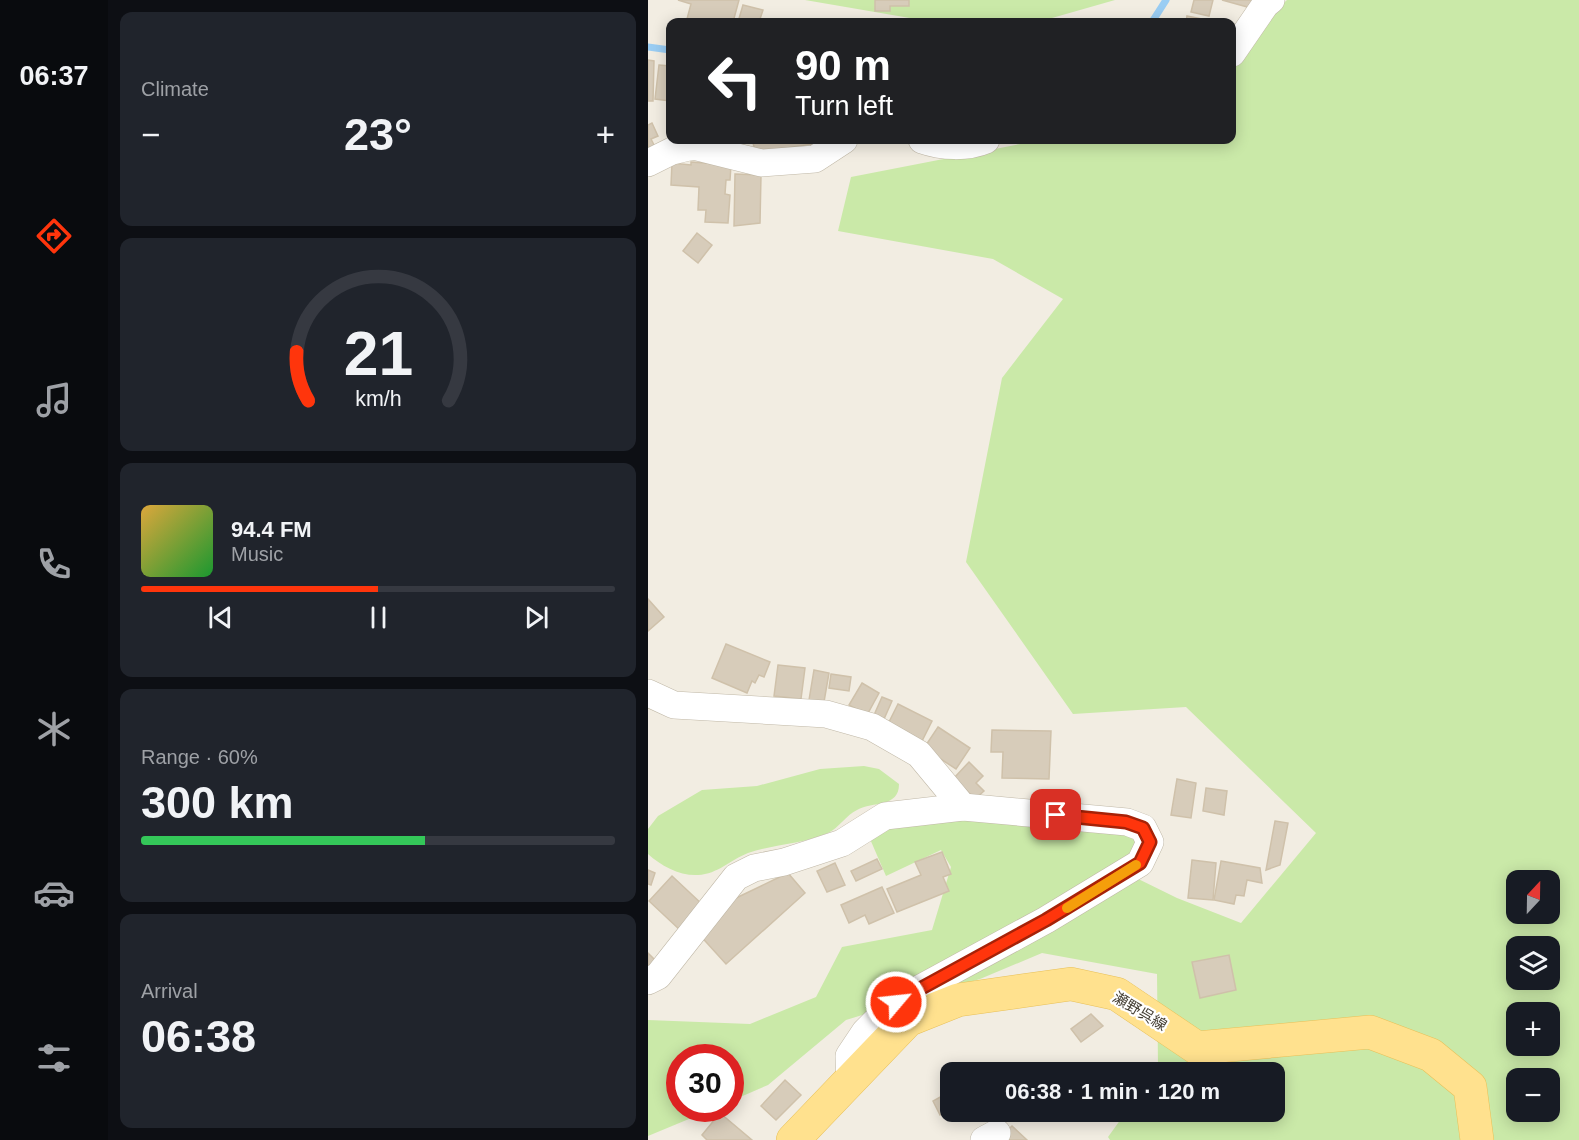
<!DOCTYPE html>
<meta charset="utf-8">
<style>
:root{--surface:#171b24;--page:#20242c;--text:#f1f3f6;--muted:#9ea1a6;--line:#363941;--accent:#ff350c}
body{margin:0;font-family:Arial,"Noto Sans JP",sans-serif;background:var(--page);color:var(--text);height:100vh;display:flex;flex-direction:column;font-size:22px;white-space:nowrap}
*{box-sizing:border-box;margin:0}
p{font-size:20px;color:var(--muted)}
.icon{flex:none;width:33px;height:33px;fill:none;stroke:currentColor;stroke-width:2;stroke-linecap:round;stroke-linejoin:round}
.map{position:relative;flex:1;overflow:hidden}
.side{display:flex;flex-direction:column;gap:12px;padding:12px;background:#0d0f14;width:540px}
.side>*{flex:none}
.top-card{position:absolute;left:18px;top:18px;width:570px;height:126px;border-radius:12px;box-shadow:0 3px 15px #0003;background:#202124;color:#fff;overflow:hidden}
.needle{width:39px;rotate:22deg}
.controls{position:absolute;left:858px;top:870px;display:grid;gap:12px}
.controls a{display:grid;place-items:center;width:54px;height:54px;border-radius:12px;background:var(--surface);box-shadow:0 3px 15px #0003;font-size:30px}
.speed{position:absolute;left:18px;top:1044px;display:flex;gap:12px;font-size:30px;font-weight:700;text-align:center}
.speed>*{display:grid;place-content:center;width:78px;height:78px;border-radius:50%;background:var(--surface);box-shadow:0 3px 15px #0003;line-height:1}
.speed .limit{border:9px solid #d22;background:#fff;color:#111}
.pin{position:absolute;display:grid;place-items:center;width:51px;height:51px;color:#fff;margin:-26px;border-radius:12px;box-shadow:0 3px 9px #0006}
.me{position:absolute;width:66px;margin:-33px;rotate:62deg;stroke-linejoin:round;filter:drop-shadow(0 0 4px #0008)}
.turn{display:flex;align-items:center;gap:21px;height:126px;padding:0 30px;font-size:27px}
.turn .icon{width:78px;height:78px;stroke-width:2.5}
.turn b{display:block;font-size:42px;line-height:51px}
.big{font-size:45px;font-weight:800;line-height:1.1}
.side .tile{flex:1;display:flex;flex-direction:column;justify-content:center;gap:9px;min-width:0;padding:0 21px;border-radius:12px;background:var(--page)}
.side .dial{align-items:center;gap:0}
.dial svg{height:156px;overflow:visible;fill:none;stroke:var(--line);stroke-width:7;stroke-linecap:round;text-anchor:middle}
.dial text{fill:var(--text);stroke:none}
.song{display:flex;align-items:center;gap:18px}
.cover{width:72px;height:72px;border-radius:9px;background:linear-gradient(135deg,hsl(40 70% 55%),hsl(130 70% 35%))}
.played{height:6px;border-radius:3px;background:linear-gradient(90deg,var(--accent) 50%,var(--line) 50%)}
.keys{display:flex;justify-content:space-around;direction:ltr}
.heat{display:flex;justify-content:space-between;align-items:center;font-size:33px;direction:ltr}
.charge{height:9px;border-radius:4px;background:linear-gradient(90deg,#34c759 60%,var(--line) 0)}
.trip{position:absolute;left:292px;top:1062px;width:345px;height:60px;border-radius:12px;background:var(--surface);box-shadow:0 3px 15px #0003;font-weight:800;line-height:60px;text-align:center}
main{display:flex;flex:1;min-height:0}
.menu{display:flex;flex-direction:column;width:108px;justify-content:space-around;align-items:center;background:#090b0e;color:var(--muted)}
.menu .icon{width:42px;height:42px}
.menu .active{color:var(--accent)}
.menu b{font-size:27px;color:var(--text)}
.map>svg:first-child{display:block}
</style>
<main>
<nav class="menu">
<b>06:37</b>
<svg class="icon active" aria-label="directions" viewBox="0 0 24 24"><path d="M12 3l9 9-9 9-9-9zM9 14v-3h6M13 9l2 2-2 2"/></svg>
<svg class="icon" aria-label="music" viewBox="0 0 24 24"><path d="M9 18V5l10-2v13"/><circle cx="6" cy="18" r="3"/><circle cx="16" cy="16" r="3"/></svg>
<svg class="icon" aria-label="phone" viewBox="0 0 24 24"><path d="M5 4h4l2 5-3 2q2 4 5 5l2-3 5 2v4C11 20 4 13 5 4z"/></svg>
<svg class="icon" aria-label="climate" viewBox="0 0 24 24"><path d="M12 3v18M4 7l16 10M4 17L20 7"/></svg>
<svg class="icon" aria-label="car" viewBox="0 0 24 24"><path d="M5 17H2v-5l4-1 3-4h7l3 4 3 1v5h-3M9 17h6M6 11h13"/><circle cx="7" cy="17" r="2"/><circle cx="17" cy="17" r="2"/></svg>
<svg class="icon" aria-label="filters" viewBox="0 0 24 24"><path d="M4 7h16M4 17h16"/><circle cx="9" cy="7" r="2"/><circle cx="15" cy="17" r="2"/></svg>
</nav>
<section class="side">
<div class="tile"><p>Climate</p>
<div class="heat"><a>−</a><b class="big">23°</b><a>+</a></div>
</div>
<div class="tile dial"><svg viewBox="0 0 100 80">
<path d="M14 69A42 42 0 1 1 86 69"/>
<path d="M14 69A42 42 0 0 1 8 44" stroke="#ff350c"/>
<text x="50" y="56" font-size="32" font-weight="700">21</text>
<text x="50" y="72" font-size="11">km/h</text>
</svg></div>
<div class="tile">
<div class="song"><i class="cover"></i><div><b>94.4 FM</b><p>Music</p></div></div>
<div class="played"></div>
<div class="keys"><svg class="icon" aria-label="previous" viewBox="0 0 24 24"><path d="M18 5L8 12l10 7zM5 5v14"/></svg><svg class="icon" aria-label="pause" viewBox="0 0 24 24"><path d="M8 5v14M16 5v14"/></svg><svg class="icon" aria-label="next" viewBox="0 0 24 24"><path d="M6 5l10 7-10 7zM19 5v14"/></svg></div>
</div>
<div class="tile"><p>Range · 60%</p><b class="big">300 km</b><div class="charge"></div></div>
<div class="tile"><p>Arrival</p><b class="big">06:38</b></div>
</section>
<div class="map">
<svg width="931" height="1140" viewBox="0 0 931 1140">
<rect width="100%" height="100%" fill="#f2ede2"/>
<g fill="#cae9a8" fill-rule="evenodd">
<path d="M157,0H467L390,22H285Z"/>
<path d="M639,0H931V1140H462L460,1137L478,1112H627V1072H506L510,1066L509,974L394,953L332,979L198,1020L120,1085L83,1101L82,1058H32V1108L65,1109L0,1136V1020L102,1024L168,997L194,947L284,930L303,867L293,850L238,876L219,832L317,810L476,825L497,843L472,870L529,898L593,923L668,833L538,707L425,714L318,562L354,378L415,299L345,259L190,231L203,177L393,140H584V49ZM868,880H902V914H868ZM868,946H902V980H868ZM868,1012H902V1046H868ZM868,1078H902V1112H868Z"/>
<path d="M216,766L231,769L251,784C251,808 225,801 209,810C198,815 191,828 180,833C155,844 126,844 100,853C82,860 70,874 50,875C32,876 13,866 0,854V829L10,816L54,790L109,786L172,769Z"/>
</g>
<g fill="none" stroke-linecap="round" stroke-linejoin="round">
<g stroke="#9acdf3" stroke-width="7">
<path d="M504,22L518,0"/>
<path d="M0,47L22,50"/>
</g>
</g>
<g fill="#d7ccba" stroke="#cfc1aa" stroke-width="1.5">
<path d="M30,0H91L85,22H52L39,19L43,4Z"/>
<path d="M227,0H261V6H242V11H227Z"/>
<path d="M546,0H565L561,16L543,12Z"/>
<path d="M574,0H605L603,8Z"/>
<path d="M95,5L115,10L111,22H90Z"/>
<path d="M539,16L564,21L563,22H538Z"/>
<path d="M0,60L6,61L5,101H0Z"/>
<path d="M11,65L22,66V101L7,99Z"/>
<path d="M4,123L10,136L3,139L8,149L0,153V125Z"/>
<path d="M104,140H162L164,144L108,153Z"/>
<path d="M43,162L83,165L82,180H78L77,194L82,195L80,223L57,222L58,210H50L51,187L23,185L24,163L43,165Z"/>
<path d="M87,174L113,175L112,223L86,226Z"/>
<path d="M49,233L64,245L50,263L35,251Z"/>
<path d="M0,599L16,617L0,631Z"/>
<path d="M78,644L122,662L116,677L111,675L107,683L104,681L99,693L64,678Z"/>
<path d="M130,665L157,668L153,699L126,696Z"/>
<path d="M166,670L181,673L176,702L161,700Z"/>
<path d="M183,674L203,677L201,691L181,688Z"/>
<path d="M214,683L231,693L219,715L201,705Z"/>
<path d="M234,697L244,701L236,719L226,715Z"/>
<path d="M250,704L284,721L273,743L239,726Z"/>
<path d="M290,727L322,748L308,769L276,748Z"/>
<path d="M344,730L403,731L401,779L354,778L355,752H343Z"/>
<path d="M321,762L335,776L328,783L336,791L327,799L306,778Z"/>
<path d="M529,779L548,783L543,818L523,815Z"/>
<path d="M558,788L579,791L576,815L555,811Z"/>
<path d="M627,821L640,823L632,865L618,870Z"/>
<path d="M294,852L303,874L295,877L301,891L249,912L239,889L273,875L267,862Z"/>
<path d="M229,859L234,869L208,881L203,871Z"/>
<path d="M544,860L568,863L565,900L540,898Z"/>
<path d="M573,861L612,868L614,883L599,880L596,896L588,895L586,904L566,900Z"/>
<path d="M187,863L197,885L179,892L169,871Z"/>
<path d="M0,870L7,873L3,885L0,884Z"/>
<path d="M140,873L157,893L78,964L49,932L84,900Z"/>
<path d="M24,876L56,906L33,931L1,901Z"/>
<path d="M234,887L246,913L221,924L217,915L201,923L193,905Z"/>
<path d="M0,953L8,961L0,969Z"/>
<path d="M581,955L588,990L552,998L544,962Z"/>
<path d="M443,1014L455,1026L433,1042L423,1029Z"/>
<path d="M137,1080L153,1095L128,1120L113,1106Z"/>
<path d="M303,1091V1109L292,1115L285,1101Z"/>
<path d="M72,1113L104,1140H59L54,1135Z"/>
<path d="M364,1126L379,1140H349Z"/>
</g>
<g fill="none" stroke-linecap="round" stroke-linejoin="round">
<defs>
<g id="minor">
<path d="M584,53L617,5L623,0"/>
<path d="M274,140C294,147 319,148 338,140"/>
<path d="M0,163L24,151L45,146L113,163L167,159L196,140"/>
<path d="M0,693L26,705L178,714L224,727L271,754L315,807"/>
<path d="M0,981L10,976L88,877L106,868L136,862L194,843L237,816L315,807L479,822L495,828L502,842L492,863L398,920L247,1002L217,1032L201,1056L202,1082"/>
<path d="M336,1140L349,1133"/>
</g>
<path id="major" d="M145,1140L260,1020L310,1000L423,984L469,994L549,1048L722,1032L783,1055L822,1087L829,1140"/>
</defs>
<use href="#minor" stroke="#c0b8a7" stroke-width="28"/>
<use href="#major" stroke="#e8c059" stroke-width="34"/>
<use href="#minor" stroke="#fff" stroke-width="27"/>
<use href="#major" stroke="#ffe18e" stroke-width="33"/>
</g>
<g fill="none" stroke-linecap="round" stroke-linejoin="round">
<defs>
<path id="route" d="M248,1002L398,920L492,863L502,842L495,828L478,822L408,815"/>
</defs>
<use href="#route" stroke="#a62208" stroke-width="15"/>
<use href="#route" stroke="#ff350c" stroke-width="10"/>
<path stroke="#f59e0b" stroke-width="10" d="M419,908L488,865"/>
</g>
<g text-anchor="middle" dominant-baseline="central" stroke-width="4.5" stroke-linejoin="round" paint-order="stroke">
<g font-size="15" fill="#433d32" stroke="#fff">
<text transform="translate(492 1011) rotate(31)">瀬野呉線</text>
</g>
</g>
</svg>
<div class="controls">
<a><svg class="needle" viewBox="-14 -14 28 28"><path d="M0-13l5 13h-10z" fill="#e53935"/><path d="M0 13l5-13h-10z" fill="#9ea1a6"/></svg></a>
<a><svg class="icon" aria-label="layers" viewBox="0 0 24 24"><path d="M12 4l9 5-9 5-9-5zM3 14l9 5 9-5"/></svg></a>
<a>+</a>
<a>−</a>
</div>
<div class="speed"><div class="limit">30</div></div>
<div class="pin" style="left:408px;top:815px;background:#d93025"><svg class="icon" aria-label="arrive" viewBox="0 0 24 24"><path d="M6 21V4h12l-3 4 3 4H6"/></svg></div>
<svg class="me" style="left:248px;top:1002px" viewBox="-20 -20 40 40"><circle r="17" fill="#ff350c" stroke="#fff" stroke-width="3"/><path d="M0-11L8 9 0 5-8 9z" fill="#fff"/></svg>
<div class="trip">06:38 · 1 min · 120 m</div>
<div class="top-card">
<div class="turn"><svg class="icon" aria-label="left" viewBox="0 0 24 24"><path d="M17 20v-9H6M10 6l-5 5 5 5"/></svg><div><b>90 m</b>Turn left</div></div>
</div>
</div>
</main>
